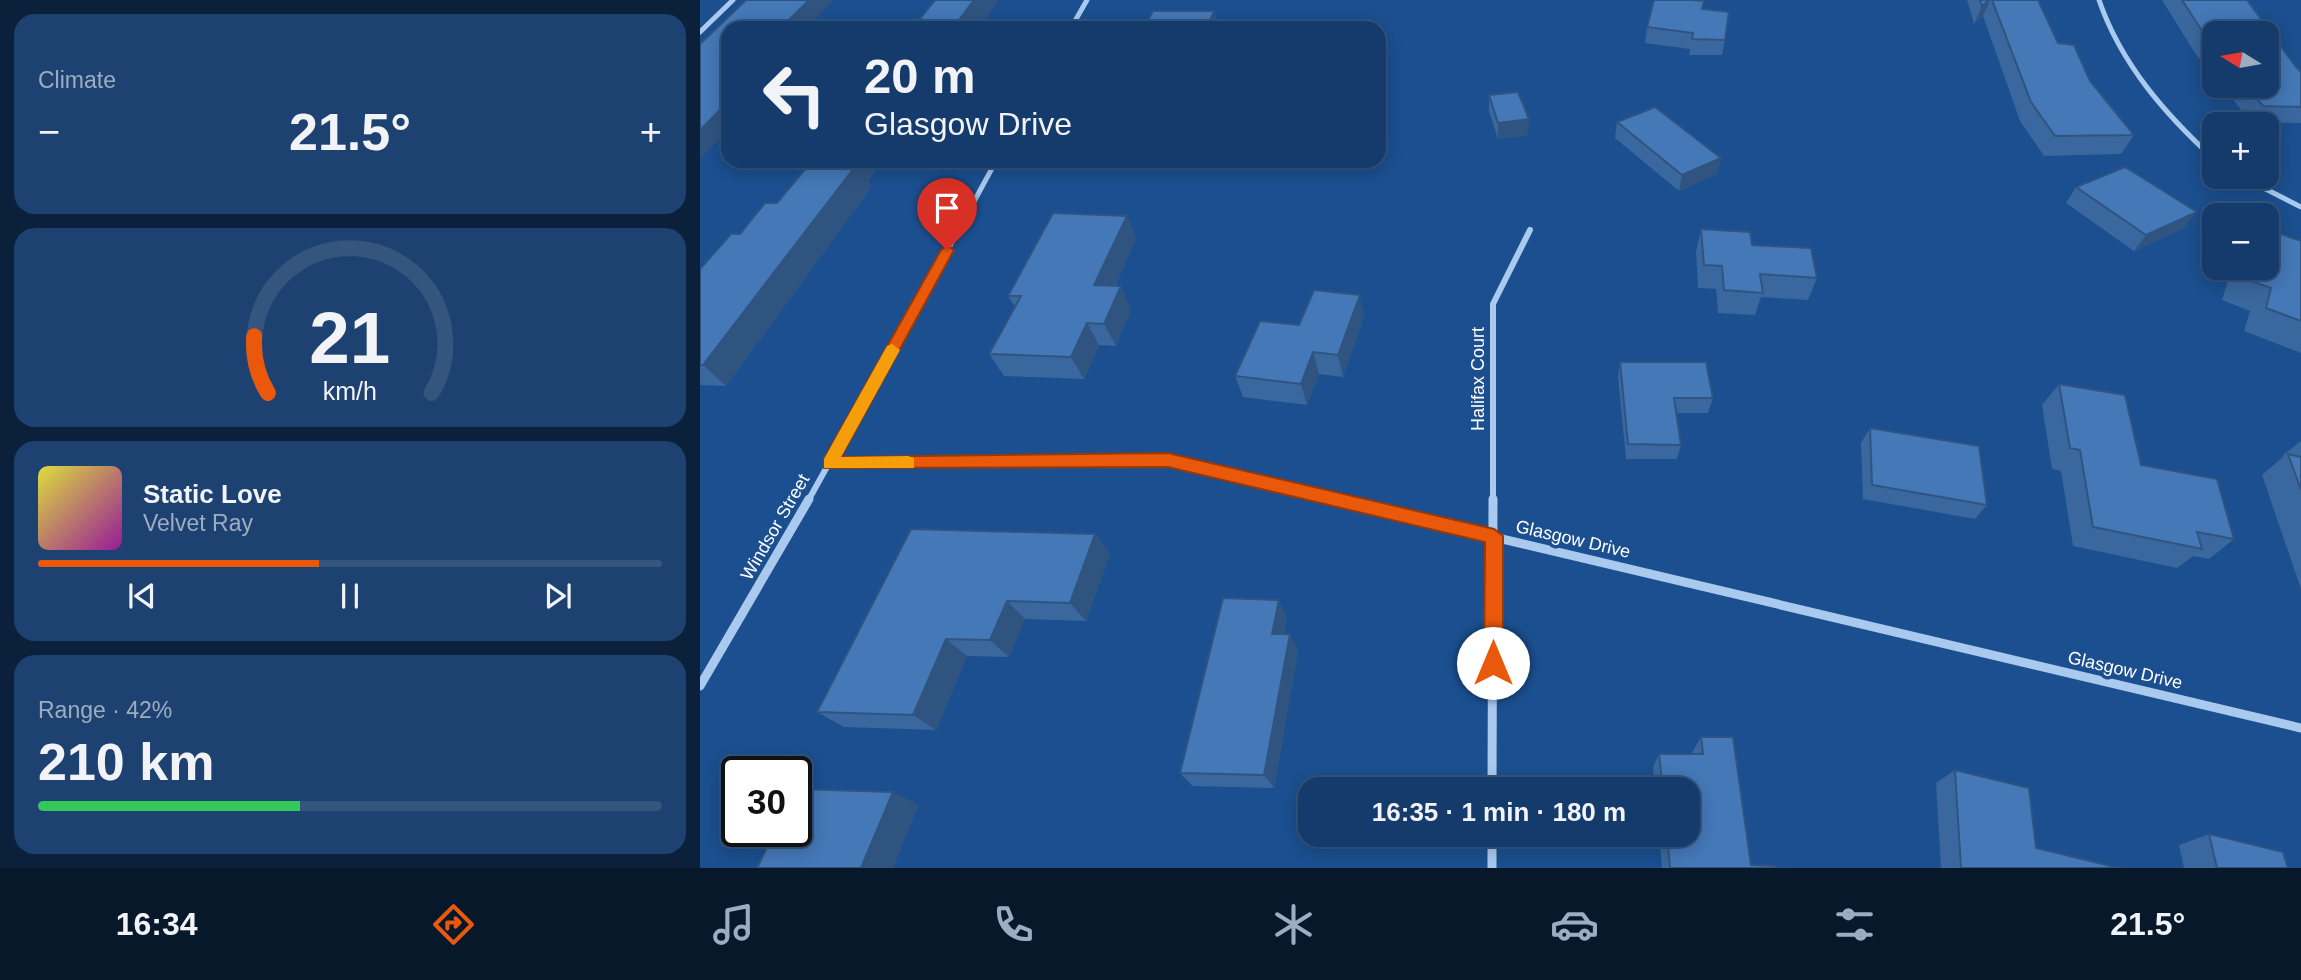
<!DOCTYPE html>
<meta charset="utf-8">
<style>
:root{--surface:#143b6b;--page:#1d4271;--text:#f1f3f6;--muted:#9dadc1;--line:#33557e;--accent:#ea580c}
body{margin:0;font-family:Helvetica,sans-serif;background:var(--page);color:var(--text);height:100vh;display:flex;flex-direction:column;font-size:26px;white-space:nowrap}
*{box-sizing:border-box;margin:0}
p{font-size:23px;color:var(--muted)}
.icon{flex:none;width:38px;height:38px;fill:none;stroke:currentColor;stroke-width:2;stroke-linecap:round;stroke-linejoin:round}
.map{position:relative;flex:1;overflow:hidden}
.details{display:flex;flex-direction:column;gap:14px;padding:14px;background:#0b203b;width:700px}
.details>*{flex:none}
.hud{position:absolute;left:21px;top:21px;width:665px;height:147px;border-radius:21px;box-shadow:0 4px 18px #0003,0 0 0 2px var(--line);background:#143b6b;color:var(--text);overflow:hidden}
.needle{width:46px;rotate:281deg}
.controls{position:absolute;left:1502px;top:21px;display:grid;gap:14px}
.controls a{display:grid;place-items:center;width:77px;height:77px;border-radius:14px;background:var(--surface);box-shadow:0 4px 18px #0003,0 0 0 2px var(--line);font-size:35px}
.speed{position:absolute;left:21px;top:756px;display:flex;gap:14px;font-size:35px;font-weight:700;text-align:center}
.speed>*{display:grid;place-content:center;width:91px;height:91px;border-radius:50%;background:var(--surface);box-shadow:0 4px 18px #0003,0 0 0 2px var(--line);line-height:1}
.speed .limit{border:4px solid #111;border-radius:10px;background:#fff;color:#111}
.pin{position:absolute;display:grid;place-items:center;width:60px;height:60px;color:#fff;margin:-72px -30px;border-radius:50% 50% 50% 0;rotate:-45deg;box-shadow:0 0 7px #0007}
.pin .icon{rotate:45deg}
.me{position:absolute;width:77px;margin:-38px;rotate:0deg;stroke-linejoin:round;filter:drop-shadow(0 0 5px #0008)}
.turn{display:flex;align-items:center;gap:24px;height:147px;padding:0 28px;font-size:32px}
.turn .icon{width:91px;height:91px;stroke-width:2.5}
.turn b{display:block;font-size:49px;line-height:60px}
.big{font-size:52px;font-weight:700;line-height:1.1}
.details .widget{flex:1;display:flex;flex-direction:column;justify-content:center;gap:10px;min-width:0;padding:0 24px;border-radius:21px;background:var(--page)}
.details .dial{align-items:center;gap:0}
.dial svg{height:182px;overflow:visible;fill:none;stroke:var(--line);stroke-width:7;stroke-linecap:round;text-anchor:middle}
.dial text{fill:var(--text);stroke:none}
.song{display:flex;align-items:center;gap:21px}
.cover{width:84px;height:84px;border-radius:10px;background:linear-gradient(135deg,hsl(60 70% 55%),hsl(300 70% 35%))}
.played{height:7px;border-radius:4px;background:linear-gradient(90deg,var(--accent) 45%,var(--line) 45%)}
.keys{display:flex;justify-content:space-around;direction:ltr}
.heat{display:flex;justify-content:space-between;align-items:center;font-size:38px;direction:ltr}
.charge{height:10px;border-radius:5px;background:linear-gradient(90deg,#34c759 42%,var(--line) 0)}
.trip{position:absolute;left:598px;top:777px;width:402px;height:70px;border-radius:21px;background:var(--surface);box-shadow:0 4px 18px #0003,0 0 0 2px var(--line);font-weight:700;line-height:70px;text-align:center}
.menu{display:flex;height:112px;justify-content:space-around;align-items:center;background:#08182b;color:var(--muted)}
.menu .icon{width:49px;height:49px}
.menu .current{color:var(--accent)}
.menu b{font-size:32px;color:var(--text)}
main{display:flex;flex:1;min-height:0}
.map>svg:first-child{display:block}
</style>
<main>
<section class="details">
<div class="widget"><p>Climate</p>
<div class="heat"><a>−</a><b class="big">21.5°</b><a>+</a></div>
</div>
<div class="widget dial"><svg viewBox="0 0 100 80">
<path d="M14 69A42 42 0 1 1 86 69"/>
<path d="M14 69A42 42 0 0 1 8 44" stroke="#ea580c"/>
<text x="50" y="56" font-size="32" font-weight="700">21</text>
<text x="50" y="72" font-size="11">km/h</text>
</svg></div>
<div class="widget">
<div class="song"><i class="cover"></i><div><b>Static Love</b><p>Velvet Ray</p></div></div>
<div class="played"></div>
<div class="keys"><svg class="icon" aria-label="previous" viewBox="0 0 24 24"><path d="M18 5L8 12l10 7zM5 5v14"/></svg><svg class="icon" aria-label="pause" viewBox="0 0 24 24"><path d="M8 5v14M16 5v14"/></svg><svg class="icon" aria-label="next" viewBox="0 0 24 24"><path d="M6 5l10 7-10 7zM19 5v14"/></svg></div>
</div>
<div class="widget"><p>Range · 42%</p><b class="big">210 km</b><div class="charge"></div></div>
</section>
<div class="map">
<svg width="1601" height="868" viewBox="0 0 1601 868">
<rect width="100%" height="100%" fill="#1b4f8f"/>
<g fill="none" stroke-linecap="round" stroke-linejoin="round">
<g stroke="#a9c9ee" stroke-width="5">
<path d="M1399,0C1421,64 1465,114 1514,159"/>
<path d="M371,28L387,0"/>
<path d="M0,32L33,0"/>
<path d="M1542,177L1601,207"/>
<path d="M265,218L296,161"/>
</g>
<g stroke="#a9c9ee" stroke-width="6">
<path d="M129,464L469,460L640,501"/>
<path d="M108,501L266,216"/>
<path d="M793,501V304L830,230"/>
</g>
<g stroke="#a9c9ee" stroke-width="9">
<path d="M633,499L1601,728"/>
<path d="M0,686L109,499"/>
<path d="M792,789L793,499"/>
<path d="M792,835V868"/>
</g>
</g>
<g fill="#3a679d">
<path d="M1267,0H1338L1358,43L1434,135L1421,154L1344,156L1320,121L1283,16L1274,24Z"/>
<path d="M1462,0H1547L1596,67L1601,72V123L1551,122L1522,86H1566L1514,33V76L1495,53Z"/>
<path d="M1003,9L1025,40L1022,55H989L990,49L945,43L947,27Z"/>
<path d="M789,95L828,135L798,139L789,111Z"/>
<path d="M917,122L1021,158L1017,174L979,191L915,138Z"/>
<path d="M112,161H183L168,181L172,186L26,386L0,385V269L77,203Z"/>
<path d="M1376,187L1484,228L1434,251L1366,203Z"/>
<path d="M427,216L436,238L415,286L431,309L416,346L399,345L384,379L304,376L289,354L315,307L308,296Z"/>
<path d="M1001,229L1052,245L1117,278L1108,300L1061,297L1055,315L1018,313L1016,289L998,288L996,252Z"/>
<path d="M1601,241V353L1544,331L1550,311L1522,300L1532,268H1566Z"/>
<path d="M664,317L643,377L619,374L607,405L543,397L535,376L599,325Z"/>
<path d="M920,362L1013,398L1008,413H976L981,445L977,459H926L918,377Z"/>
<path d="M1359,384L1441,465L1534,539L1509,559L1493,556L1477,568L1373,546L1361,471L1352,469L1342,405Z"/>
<path d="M1170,428L1287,505L1275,519L1163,499L1161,443Z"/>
<path d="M1601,441V589L1562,475L1583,457V455Z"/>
<path d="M395,534L410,553L386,621L325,619L309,657L267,656L236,730L144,727L117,712Z"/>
<path d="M587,617L584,634L598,651L574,788L493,786L480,773Z"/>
<path d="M1001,737L1051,865L1077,868H962L959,835H989V789H955L953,767L959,754H993V751Z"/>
<path d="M1255,770L1336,848L1419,868H1241L1236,783Z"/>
<path d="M1509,834L1588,868H1484L1479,845Z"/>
</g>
<g fill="#305480">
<path d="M109,0H133L107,28H81Z"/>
<path d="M274,0H299L279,28H253Z"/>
<path d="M1289,0H1290L1283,16L1274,24L1282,6Z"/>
<path d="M514,11L519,28H507Z"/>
<path d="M28,83V98L21,89Z"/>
<path d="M28,102V130L0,159V130Z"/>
<path d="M829,119L828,135L798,139V123Z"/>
<path d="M1021,158L1017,174L979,191L982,175Z"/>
<path d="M151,161H183L168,181L172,186L26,386L3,365Z"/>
<path d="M1497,212L1484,228L1434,251L1446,235Z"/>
<path d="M427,216L436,238L405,308L394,285Z"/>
<path d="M421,286L431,309L416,346L404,324Z"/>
<path d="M660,295L664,317L643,377L638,355Z"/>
<path d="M387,323L399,345L384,379L371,357Z"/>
<path d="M613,352L619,374L607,405L601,384Z"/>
<path d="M395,534L410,553L386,621L370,603Z"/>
<path d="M579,600L587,617L580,651L572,634Z"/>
<path d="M307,601L325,619L309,657L290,640Z"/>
<path d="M590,634L598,651L574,788L564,775Z"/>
<path d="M246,639L267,656L236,730L213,715Z"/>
<path d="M193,792L219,805L193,868H161Z"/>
</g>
<g fill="#4478b7" stroke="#305480" stroke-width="2">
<path d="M46,0H109L81,28H28V83L21,89L28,90V102L0,130V44Z"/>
<path d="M235,0H274L253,28H213Z"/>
<path d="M954,0H993L1004,1L1002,9L1029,12L1025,40L992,39L993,33L947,27Z"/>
<path d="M1280,0H1289L1282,6Z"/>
<path d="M1292,0H1338L1358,43L1374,45L1390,81L1434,135L1355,136L1331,102Z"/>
<path d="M1482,0H1547L1596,67L1601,72V107L1563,106L1546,86H1566V33H1514V47L1506,37Z"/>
<path d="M453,11H514L507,28H444Z"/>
<path d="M818,92L829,119L798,123L789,95Z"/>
<path d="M955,107L1021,158L982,175L917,122Z"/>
<path d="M112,161H151L149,164H157L3,365H0V269L31,234H40L65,203H77Z"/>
<path d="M1425,167L1497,212L1446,235L1376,187Z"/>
<path d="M353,213L427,216L394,285L421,286L404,324L387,323L371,357L289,354L321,296H308Z"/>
<path d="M1001,229L1050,232L1052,245L1111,248L1117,278L1060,274L1063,293L1024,290L1022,266L1004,265Z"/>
<path d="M1566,229L1601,241V321L1566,308L1571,288L1543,278L1546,268H1566Z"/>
<path d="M614,290L660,295L638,355L613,352L601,384L535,376L560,321L599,325Z"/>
<path d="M920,362H1006L1013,398H974L981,445L928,444Z"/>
<path d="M1359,384L1425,395L1441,465L1517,479L1534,539L1497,532L1502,549L1393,527L1380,450L1370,448Z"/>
<path d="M1170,428L1279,446L1287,505L1172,485Z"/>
<path d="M1588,454L1601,457V490Z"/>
<path d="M211,529L395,534L370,603L307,601L290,640L246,639L213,715L117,712Z"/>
<path d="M523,598L579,600L572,634H590L564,775L480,773Z"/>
<path d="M1001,737H1033L1051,865L1076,866L1077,868H970L967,835H989V789H963L959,754H1003Z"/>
<path d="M1255,770L1329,788L1336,848L1419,868H1261Z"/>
<path d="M96,789L193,792L161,868H57L75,831H96Z"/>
<path d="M1509,834L1583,852L1588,868H1517Z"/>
</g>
<path fill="#ea580c" stroke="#983908" stroke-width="2" d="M247,245L254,250L141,457L468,453L794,529L803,536V663L800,669L793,672L787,669L784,663L785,542L468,467L124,468V459L241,250Z"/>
<path fill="#f59e0b" d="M192,344L200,350L141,457L208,456L214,458V468H124V459L187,346Z"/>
<g text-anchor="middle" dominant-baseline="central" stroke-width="7" stroke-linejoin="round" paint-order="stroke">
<g font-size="18" fill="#fff" stroke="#1b4f8f">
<text transform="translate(778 379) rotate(-90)">Halifax Court</text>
<text transform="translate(75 527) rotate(-60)">Windsor Street</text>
<text transform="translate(873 539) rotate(13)">Glasgow Drive</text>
<text transform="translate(1425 670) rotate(13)">Glasgow Drive</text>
</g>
</g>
</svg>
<div class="controls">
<a><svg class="needle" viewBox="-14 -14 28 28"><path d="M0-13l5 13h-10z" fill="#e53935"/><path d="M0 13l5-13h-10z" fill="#9dadc1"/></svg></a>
<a>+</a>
<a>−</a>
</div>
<div class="speed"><div class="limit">30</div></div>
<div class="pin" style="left:247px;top:250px;background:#d93025"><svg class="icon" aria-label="arrive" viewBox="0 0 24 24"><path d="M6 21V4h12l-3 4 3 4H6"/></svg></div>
<svg class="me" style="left:793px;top:663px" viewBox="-20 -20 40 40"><circle r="19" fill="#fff"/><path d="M0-13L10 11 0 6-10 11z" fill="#ea580c"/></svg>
<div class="trip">16:35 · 1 min · 180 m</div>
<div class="hud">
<div class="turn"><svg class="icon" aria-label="left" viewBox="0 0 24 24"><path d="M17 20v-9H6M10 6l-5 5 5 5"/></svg><div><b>20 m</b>Glasgow Drive</div></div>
</div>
</div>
</main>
<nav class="menu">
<b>16:34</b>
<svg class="icon current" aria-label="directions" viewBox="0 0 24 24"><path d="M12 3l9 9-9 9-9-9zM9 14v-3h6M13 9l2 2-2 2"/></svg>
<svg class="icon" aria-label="music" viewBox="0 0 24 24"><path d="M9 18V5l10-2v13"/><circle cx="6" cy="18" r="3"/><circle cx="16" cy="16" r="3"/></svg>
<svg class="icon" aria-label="phone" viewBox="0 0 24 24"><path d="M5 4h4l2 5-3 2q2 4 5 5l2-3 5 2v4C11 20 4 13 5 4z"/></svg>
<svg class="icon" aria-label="climate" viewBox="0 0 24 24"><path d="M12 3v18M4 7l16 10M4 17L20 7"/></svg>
<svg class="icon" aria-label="car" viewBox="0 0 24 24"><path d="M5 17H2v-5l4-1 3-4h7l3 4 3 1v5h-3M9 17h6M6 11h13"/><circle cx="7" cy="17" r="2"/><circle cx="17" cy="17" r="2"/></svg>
<svg class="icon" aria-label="filters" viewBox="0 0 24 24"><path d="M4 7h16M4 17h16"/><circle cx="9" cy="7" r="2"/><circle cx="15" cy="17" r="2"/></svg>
<b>21.5°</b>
</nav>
